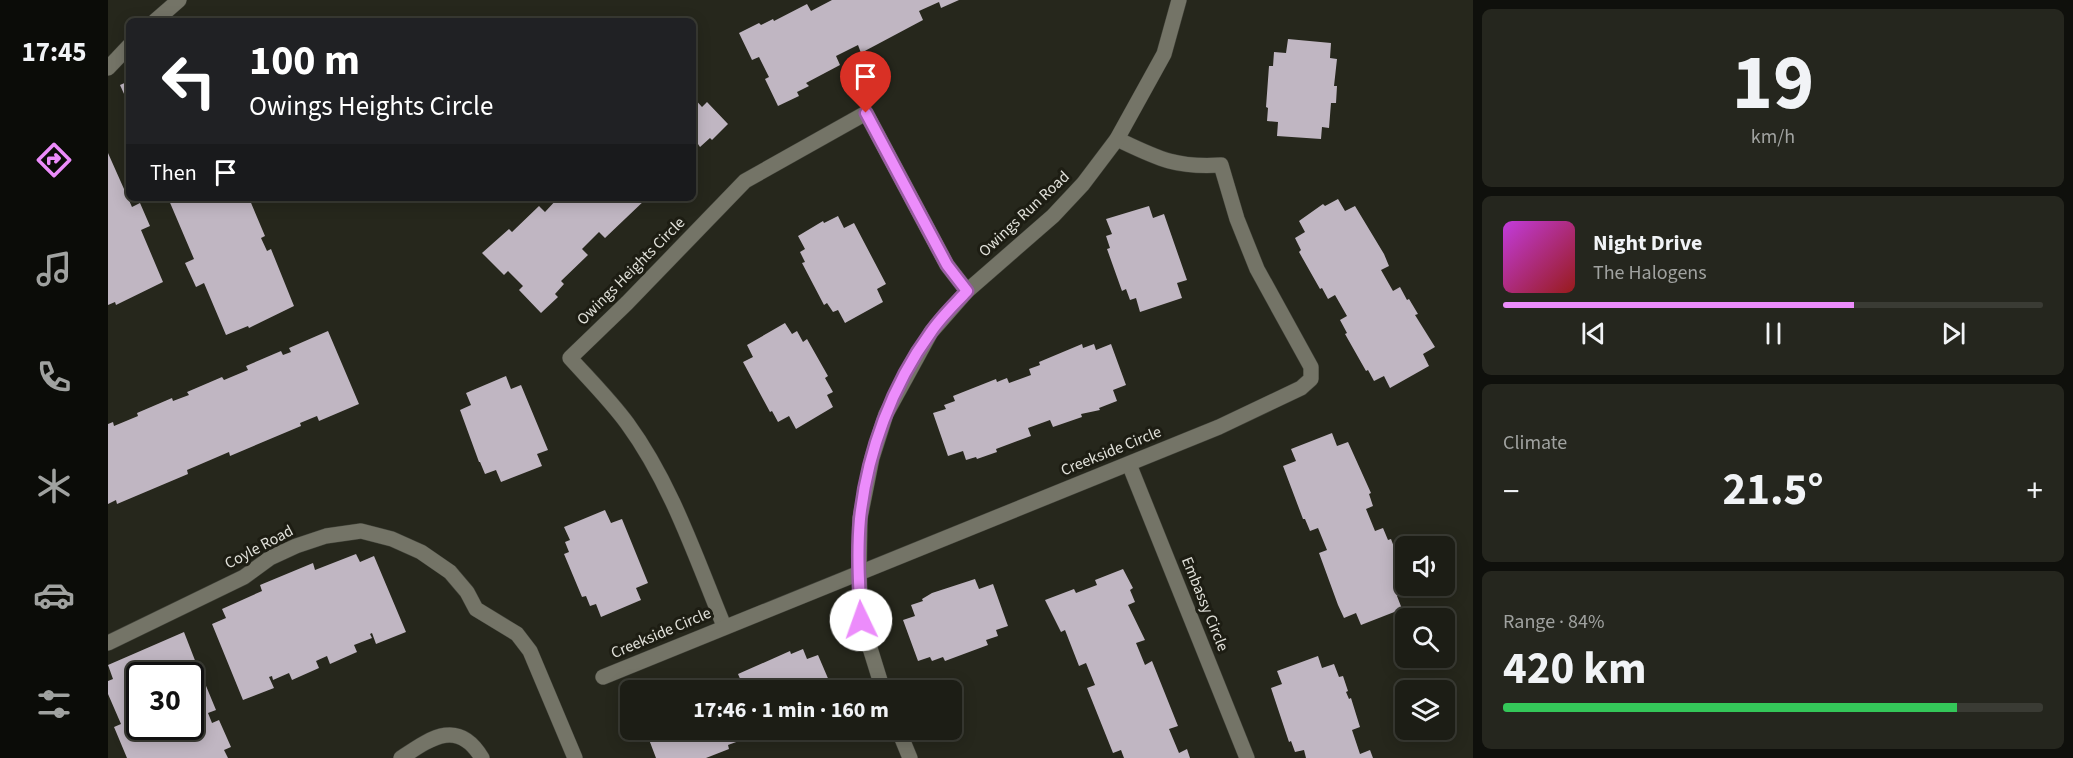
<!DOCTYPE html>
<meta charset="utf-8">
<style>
:root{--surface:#1c1d15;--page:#25261e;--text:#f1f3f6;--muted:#a0a2a0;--line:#3a3b34;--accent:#ec8cfb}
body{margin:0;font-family:"Source Sans 3",sans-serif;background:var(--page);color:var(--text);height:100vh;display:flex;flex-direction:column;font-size:22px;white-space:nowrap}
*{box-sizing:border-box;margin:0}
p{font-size:20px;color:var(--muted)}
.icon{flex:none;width:33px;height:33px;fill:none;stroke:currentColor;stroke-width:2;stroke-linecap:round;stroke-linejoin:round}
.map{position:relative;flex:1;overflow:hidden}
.drawer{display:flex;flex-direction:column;gap:9px;padding:9px;background:#0f100c;width:600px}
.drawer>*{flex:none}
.guide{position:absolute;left:18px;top:18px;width:570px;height:183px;border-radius:9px;box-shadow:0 3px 15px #0003,0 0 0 2px var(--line);background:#202124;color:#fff;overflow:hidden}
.fabs{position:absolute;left:1287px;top:536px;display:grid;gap:12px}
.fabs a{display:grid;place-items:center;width:60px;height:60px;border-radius:9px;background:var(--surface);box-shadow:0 3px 15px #0003,0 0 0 2px var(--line);font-size:30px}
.speed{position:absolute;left:18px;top:662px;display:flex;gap:12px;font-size:30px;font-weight:700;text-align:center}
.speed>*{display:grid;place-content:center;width:78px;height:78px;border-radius:50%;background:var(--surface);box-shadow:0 3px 15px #0003,0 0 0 2px var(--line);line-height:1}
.speed .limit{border:3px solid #111;border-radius:9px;background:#fff;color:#111}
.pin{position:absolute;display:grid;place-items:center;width:51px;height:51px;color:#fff;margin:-62px -26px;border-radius:50% 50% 50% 0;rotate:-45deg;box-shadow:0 0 6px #0007}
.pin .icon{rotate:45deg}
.me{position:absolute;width:66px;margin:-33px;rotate:357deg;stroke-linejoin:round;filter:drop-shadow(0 0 4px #0008)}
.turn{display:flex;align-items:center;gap:21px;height:126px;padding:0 24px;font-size:27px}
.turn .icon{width:78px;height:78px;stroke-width:2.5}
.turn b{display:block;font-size:42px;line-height:51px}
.then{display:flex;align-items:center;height:57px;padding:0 24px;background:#0003;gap:12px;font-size:22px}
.big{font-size:45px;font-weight:700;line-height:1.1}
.drawer .card{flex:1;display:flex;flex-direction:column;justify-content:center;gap:9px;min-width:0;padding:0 21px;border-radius:9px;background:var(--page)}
.drawer .dial{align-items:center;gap:0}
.dial b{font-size:78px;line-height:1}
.song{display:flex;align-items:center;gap:18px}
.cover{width:72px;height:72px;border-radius:9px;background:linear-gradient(135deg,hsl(290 70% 55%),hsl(0 70% 35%))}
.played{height:6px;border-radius:3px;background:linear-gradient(90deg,var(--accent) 65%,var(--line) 65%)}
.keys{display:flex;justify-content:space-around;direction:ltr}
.heat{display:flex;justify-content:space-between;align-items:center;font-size:33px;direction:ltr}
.charge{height:9px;border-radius:4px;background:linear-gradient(90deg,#34c759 84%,var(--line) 0)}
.trip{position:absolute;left:512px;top:680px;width:342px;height:60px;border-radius:9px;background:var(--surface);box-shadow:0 3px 15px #0003,0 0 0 2px var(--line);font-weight:700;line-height:60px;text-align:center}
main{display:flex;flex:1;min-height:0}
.tab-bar{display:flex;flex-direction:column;width:108px;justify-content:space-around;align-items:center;background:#0b0c08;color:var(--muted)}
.tab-bar .icon{width:42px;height:42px}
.tab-bar .on{color:var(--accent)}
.tab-bar b{font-size:27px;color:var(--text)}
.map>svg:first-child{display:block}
</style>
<main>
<nav class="tab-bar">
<b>17:45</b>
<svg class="icon on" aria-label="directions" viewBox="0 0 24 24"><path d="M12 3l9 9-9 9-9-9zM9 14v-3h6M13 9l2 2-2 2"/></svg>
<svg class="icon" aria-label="music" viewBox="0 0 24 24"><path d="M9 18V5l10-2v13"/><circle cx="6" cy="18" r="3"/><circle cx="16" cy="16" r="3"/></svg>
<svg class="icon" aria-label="phone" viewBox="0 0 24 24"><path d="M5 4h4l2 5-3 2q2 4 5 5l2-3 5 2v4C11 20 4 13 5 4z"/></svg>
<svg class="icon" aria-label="climate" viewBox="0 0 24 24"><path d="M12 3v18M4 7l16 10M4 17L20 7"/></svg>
<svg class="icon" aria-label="car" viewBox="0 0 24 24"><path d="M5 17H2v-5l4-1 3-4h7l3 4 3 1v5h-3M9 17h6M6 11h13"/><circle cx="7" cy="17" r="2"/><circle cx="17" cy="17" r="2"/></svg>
<svg class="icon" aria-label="filters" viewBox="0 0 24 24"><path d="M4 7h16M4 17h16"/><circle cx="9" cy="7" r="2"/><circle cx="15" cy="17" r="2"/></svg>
</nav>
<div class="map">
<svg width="1365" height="758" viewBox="0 0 1365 758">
<rect width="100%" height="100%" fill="#26271c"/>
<g fill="#c0b6c2" fill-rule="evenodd">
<path d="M724,0H851L833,8L831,2L811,11L815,20L753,53L750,45L728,56L732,65L698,83L701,86L689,92L691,96L670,106L657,79L661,77L651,57L644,60L631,33L651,23L653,25L665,19L666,21L699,4L703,11Z"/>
<path d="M1180,39L1223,43L1222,58L1229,59L1226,86H1229L1228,103H1223L1221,128L1214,127L1213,139L1169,136L1170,122L1159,121L1160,108L1158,107L1161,66H1165L1166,52L1178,53Z"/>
<path d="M21,81V105L12,85Z"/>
<path d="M585,97L594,107L599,102L620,124L604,140L602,138L592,147L590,144L585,149Z"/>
<path d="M0,153L24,207L32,203L42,226L33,230L55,282L8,305L7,302L0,305Z"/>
<path d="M60,198H141L157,236L153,238L159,251L163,249L186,306L141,328L140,326L118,335L96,283L88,287L77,263L86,259Z"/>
<path d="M450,198H539L497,238L491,232L474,249L480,255L453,281L456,284L447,294L450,297L433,313L411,290L415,286L400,271L396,275L374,253L401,229L404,232L431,206L437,212Z"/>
<path d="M1230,199L1237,211L1247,206L1276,254L1281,266L1273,270L1285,291L1292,287L1299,300L1301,299L1310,314L1307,315L1327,347L1315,354L1321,366L1282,388L1276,376L1266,381L1260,370L1258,371L1237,334L1239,333L1232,320L1239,316L1227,295L1220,299L1214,288L1212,289L1191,252L1193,250L1187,238L1197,232L1191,221L1215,204L1217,206Z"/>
<path d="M1041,206L1045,218L1056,214L1079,280L1069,283L1074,298L1032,312L1028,298L1022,300L1018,289L1014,291L999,249L1002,248L998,236L1004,234L998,219Z"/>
<path d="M730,216L736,228L746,223L778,284L769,289L775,302L737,323L730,310L725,312L719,303L716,305L694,263L697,262L692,252L697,249L690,236L715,221L716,223Z"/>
<path d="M677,323L684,334L689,331L695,342L699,339L720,376L717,378L725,392L719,395L725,407L688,429L681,416L670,422L664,411L662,412L635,362L645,357L639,345Z"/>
<path d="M220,331L251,404L211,421L209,416L192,423L193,426L122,456L121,452L79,470L80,474L9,504L8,500L0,504V424L5,422L6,426L30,416L29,413L64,398L65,401L81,395L79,392L114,377L116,380L140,370L138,366L173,351L175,355L183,352L181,348Z"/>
<path d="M974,344L975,348L986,344L988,350L1003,344L1018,385L1005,390L1009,401L991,408L992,410L973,414L974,417L945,427L942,420L920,428L923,436L888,449L889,452L869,459L868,457L858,460L855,451L840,456L825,413L838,409L836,405L847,401L845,396L888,379L889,382L899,378L901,383L923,375L921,369L932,365L931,362Z"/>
<path d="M398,376L403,389L413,385L440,450L429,454L434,466L393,482L388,470L377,474L372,462H371L352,410L363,405L358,393Z"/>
<path d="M1224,433L1229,446L1240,442L1263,493L1261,494L1265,506L1258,509L1267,531L1275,528L1280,540L1283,539L1289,555L1287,556L1301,591L1289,596L1294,609L1253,625L1248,613L1236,618L1230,605L1211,553L1219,550L1210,528L1202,531L1197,519H1195L1175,466L1188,461L1183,449Z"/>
<path d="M497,510L503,523L514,519L540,583L528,588L533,600L493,617L488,604L482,606L478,596L474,597L456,554L461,552L457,542L462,540L456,527Z"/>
<path d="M248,554L252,562L266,556L298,632L268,644L264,633L262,634L264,638L246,645L249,652L222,664L219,656L208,661L211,668L184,680L181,673L165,680L164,676L161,677L166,688L135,700L104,624L118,618L114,609L154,591L152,585L205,563L207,570Z"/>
<path d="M1015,569L1025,588L1022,590L1027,602L1020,605L1037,640L1028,643L1037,665L1044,661L1070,726L1061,729L1071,753L1079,749L1082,758H1016L1013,750L1005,753L979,688L987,685L978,663L971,666L957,630L953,632L937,600L966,589L968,593L989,585L987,580Z"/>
<path d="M867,579L871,589L885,584L900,626L888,630L890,636L878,640L880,645L837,661L835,657L824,661L822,657L810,661L795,620L807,616L803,605L815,601L814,599L824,593Z"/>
<path d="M76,632L88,663L77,668L78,669L81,668L89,684L96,681L108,710L100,713L104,723L111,720L123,747L116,750L120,758H19L6,727L13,724L0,694V681L5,679L0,665ZM32,675H82V726H32Z"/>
<path d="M695,649L699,659L710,655L725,690H612L633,681L630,674L682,651L683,654Z"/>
<path d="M1210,656L1214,668L1226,664L1231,677L1235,676L1240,691L1238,692L1241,699L1243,698L1252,727L1244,730L1252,754L1262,750L1265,758H1198L1196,750L1187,752L1183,741L1181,742L1163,688L1174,684L1169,671Z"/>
<path d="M537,729H645L629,736L631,741L620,745L621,749L598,758H548Z"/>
</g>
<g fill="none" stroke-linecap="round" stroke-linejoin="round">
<defs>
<g id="minor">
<path d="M47,21L71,0"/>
<path d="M0,68L21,46"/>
<path d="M1021,464L1139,758"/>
<path d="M616,626C588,558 563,483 519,423C502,400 481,379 462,358L519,303L637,181L758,113L839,265L859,291"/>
<path d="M0,643L136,577L162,558L188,546L218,536L253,531L284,539L313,552L342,572L359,592L368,609L409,634L422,651L467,758"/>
<path d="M495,677L1111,427L1193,388L1203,379V367L1149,269L1129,219L1113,165C1067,168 1049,158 1009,139"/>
<path d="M775,690L753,619L751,573L752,518L764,458L778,414L823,332L859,291L945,216L975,184L1009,139L1056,54L1071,0"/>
<path d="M790,729L802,758"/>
<path d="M293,758C323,738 350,718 374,758"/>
</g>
</defs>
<use href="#minor" stroke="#414239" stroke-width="16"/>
<use href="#minor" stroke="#747467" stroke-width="15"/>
</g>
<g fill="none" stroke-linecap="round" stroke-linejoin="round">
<defs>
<path id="route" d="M753,620C751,586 749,552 752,519C759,453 784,385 823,332C833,317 847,304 859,291L839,265L758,113"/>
</defs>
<use href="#route" stroke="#995ba3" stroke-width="15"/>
<use href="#route" stroke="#ec8cfb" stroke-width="10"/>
</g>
<g text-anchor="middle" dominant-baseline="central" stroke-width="6" stroke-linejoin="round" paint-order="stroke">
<g font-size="16" fill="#e1e1da" stroke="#1d1d13">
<text transform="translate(916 214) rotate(-43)">Owings Run Road</text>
<text transform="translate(523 271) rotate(-45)">Owings Heights Circle</text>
<text transform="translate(1003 451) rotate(-22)">Creekside Circle</text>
<text transform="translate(151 547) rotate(-28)">Coyle Road</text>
<text transform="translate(1097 604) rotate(68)">Embassy Circle</text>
<text transform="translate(553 633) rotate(-23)">Creekside Circle</text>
</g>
</g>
</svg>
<div class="fabs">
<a><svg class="icon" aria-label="sound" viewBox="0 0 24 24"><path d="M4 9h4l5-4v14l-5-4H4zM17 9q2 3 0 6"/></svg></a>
<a><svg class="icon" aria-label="search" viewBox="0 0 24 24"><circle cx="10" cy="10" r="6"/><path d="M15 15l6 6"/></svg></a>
<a><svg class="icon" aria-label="layers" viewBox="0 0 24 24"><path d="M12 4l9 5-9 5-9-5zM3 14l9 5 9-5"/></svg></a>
</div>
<div class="speed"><div class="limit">30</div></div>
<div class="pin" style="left:758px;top:113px;background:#d93025"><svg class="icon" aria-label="arrive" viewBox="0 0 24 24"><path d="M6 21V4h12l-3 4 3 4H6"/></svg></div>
<svg class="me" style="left:753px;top:620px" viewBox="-20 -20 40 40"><circle r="19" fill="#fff"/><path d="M0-13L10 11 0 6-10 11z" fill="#ec8cfb"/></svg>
<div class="trip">17:46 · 1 min · 160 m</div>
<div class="guide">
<div class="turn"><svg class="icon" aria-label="left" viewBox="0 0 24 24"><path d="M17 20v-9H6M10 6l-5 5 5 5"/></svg><div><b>100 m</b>Owings Heights Circle</div></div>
<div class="then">Then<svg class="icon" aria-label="arrive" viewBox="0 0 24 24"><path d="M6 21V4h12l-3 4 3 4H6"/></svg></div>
</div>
</div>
<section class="drawer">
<div class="card dial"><b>19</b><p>km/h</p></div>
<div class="card">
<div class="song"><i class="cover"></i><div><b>Night Drive</b><p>The Halogens</p></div></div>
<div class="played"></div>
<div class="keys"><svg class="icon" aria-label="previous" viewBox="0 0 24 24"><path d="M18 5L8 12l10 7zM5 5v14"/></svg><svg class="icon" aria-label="pause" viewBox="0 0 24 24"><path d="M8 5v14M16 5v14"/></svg><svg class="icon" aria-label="next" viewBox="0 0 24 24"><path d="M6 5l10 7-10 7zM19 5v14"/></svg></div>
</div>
<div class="card"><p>Climate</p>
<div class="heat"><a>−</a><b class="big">21.5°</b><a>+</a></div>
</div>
<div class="card"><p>Range · 84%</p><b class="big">420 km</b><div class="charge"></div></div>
</section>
</main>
